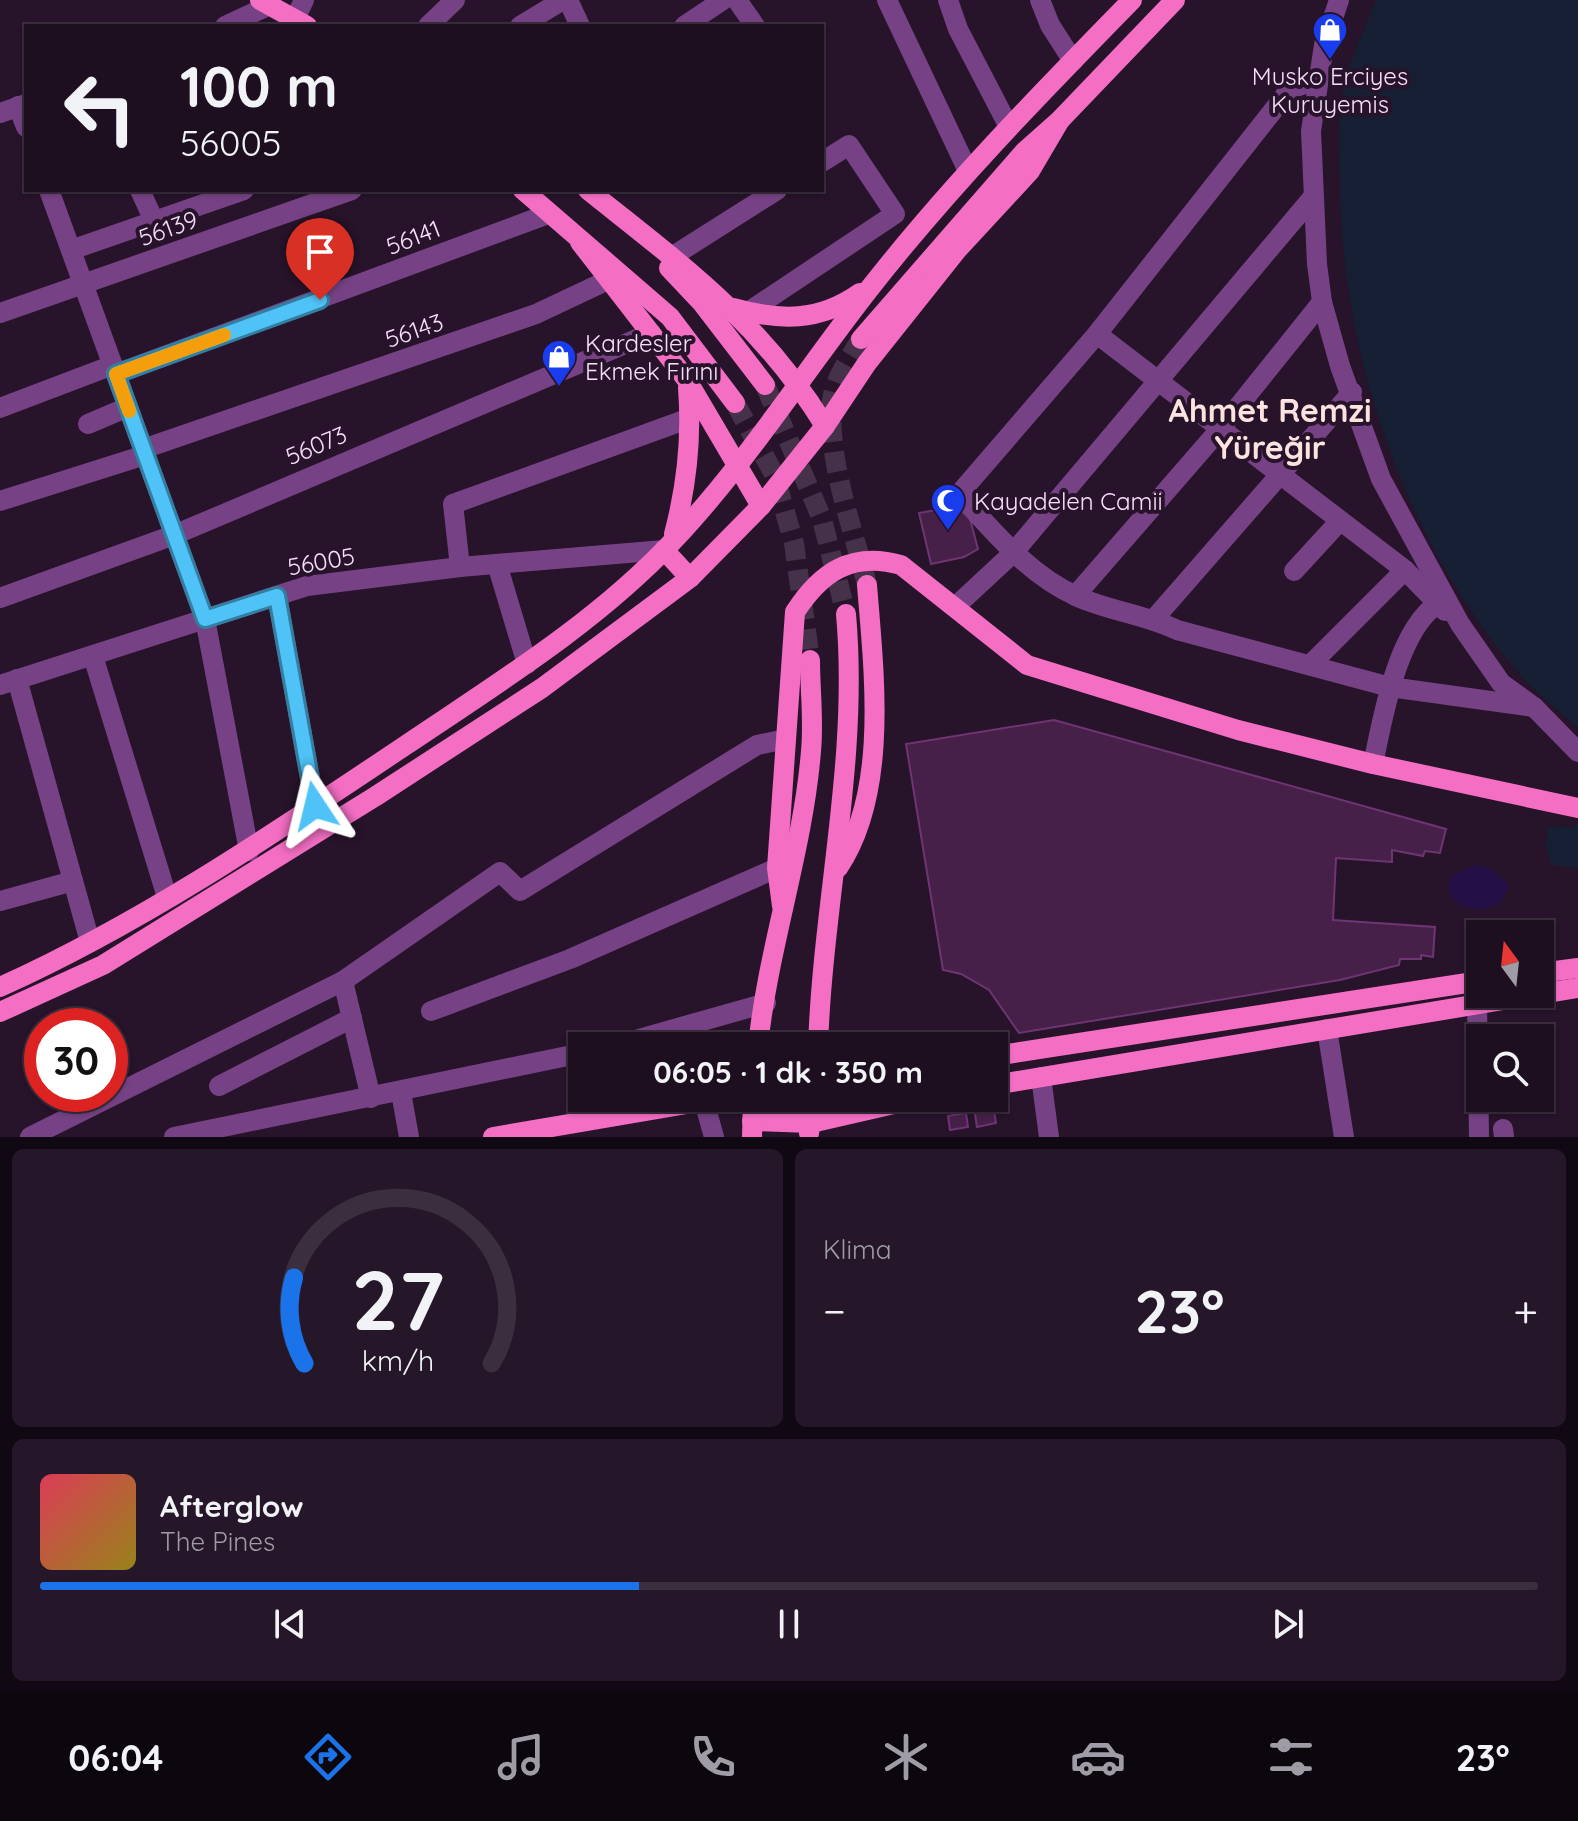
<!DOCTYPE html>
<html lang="tr">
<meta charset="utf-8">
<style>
:root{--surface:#1d0e20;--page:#251729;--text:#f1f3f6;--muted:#a09ca5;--line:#3b2e3e;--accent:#1a73e8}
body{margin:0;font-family:Quicksand,sans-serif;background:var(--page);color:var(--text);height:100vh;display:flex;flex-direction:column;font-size:30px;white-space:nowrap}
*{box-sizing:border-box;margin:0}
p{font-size:26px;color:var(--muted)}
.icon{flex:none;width:44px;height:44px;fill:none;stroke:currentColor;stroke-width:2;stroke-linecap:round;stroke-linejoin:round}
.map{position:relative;height:1137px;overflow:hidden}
.side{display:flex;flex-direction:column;gap:12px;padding:12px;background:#100812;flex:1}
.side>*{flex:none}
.hud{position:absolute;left:24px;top:24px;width:800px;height:168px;border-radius:0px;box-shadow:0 2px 6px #0004,0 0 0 2px var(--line);background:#1d0e20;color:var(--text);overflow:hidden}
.needle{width:52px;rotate:345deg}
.tools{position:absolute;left:1466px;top:920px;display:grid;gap:16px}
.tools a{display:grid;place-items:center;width:88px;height:88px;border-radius:0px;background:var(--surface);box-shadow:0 2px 6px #0004,0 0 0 2px var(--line);font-size:40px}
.speed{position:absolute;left:24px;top:1008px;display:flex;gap:16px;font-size:40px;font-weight:700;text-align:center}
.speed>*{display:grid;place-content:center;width:104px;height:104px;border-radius:50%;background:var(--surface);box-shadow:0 2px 6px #0004,0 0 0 2px var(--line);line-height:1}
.speed .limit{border:12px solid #d22;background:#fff;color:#111}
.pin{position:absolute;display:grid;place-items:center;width:68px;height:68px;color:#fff;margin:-82px -34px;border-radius:50% 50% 50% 0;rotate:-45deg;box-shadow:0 0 8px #0007}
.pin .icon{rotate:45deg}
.me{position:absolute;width:88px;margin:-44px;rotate:350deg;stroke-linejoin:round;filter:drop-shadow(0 0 6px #0008)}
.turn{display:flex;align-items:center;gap:28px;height:168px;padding:0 24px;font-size:36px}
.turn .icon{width:104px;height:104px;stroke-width:2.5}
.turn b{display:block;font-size:56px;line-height:68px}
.big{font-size:60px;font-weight:800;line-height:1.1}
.side .widget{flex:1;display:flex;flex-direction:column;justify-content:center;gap:12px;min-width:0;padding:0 28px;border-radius:12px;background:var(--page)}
.side .dial{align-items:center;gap:0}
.dial svg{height:208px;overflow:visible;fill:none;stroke:var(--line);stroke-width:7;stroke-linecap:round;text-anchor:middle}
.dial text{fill:var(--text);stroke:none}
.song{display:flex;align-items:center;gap:24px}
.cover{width:96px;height:96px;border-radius:12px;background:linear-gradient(135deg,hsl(350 70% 55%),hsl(50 70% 35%))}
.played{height:8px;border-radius:4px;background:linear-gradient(90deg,var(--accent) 40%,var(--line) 40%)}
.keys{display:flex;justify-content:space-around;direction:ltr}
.heat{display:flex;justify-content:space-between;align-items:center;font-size:44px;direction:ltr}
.side .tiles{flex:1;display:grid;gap:12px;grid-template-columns:1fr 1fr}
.widget:last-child{grid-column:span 2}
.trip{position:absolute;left:568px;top:1032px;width:440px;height:80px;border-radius:0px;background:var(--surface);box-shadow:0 2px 6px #0004,0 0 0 2px var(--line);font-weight:800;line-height:80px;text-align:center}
.dock{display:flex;height:128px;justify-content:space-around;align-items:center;background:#0c060d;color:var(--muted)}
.dock .icon{width:56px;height:56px}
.dock .on{color:var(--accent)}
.dock b{font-size:36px;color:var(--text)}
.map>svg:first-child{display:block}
</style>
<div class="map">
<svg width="1578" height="1137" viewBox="0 0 1578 1137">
<rect width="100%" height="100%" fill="#27132a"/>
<g fill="#161f33">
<path d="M1376,0H1578V728C1560,712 1540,696 1524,679C1409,550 1344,365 1340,194C1340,160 1336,119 1344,85C1351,57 1366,28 1376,0Z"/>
<path d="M1578,823V868L1551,865L1546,847L1548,826L1572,828Z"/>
</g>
<path fill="#240f46" d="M1475,865L1490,868L1508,884C1506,925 1435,912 1451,876Z"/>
<g fill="#472049" stroke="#6f3473" stroke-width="2">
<path d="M958,506L969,515L978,549L964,557L931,564L919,513Z"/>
<path d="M1054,720L1446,829L1440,853L1425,851L1423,856L1392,850V862L1336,858L1333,920L1435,927L1433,957L1421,955V959H1400L1399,965L1340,980L1019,1033L989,990L961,974L943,970L906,744Z"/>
<path d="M993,1105L996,1123L977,1127L974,1108Z"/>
<path d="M966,1113L968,1127L950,1130L948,1116Z"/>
</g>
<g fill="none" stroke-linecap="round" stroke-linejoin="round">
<g stroke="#46314a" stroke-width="20" stroke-dasharray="20 10" stroke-linecap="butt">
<path d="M861,339C850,358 834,379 832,401C827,462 853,527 867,585"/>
<path d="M765,385L822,519L846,614"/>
<path d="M735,403L774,474L794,543L810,660"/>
</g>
<g stroke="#764285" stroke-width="20">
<path d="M568,0L580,26"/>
<path d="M737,0L755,26"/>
<path d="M887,0L968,171"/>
<path d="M948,0L958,29L1009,127"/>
<path d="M1040,0L1050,25L1073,61"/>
<path d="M1339,0L1324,45L1311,131L1317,264L1322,302L1340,366L1381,479L1460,624L1501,683L1534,707L1578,752"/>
<path d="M295,19L304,0"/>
<path d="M225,26L270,5"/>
<path d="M428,26L455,0"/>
<path d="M520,26L563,0"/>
<path d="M684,26L723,0"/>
<path d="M1319,79L1290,89L1097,334L959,494C993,531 1029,575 1076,596C1108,611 1144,614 1177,630L1390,687L1534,707"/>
<path d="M18,106L26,127"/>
<path d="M0,113L26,104"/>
<path d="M49,190L205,619L249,851"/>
<path d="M140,190L154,221"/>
<path d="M71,250L244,190"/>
<path d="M673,256L777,190"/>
<path d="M748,312L895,214L849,145L822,162"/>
<path d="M0,313L352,190"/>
<path d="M1097,334L1405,570L1445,611"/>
<path d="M116,374L548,214"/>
<path d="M0,408L113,365"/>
<path d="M88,424L128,407"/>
<path d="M143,449L536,314L608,280"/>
<path d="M0,501L145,455"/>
<path d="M497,564L527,664"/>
<path d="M460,567L453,504L690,418"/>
<path d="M1294,571L1339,522"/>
<path d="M277,596L315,806"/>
<path d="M1075,596L1221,428L1322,302"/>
<path d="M0,598L174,535L651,333"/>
<path d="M956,606L1013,553L1313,197"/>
<path d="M1154,619L1352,392"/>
<path d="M93,656L167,897"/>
<path d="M1311,664L1405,570"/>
<path d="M17,679L90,942"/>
<path d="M0,685L307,586L460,567L664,550"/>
<path d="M1373,764C1383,717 1397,632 1437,604"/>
<path d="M0,901L73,881"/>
<path d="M343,981L371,1098"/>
<path d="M1477,1003L1479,1137"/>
<path d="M431,1011L570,959L777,868"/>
<path d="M1327,1029L1344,1137"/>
<path d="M614,1046L766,1003"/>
<path d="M1041,1077L1049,1137"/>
<path d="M219,1086L352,1018"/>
<path d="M401,1092L409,1137"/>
<path d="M704,1101L714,1137"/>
<path d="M1503,1129L1504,1137"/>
<path d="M30,1137L343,981L500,872L520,891L757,745L786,739"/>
<path d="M174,1137L582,1053"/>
</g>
<g stroke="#f46ec4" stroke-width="20">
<path d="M260,0L307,26"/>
<path d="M523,190L670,317L735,403"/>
<path d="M588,190C683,266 760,321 825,426"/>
<path d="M580,242L687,380L761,506"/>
<path d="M669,268L702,303L765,385"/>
<path d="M733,308C780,321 819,322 860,293"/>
<path d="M861,339L1024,152L1060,120L1175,0"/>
<path d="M674,534C687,485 692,439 688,388"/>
<path d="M664,550L690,578"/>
<path d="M838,868C889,792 874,673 867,585"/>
<path d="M782,906L777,868L795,612C821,572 852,551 901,565L1027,665L1238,730L1373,764L1578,808"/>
<path d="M1540,973L1578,968"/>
<path d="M0,987C144,922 276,832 406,745C498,683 597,622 673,541C746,464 804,372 870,288C950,186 1041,93 1132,0"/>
<path d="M1540,994L1578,988"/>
<path d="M0,1012L103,965L376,796L542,688L690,578L761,506L825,426L867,363L957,250L1030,171L1060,120"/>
<path d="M758,1046C768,947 803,851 811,751C814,721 810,690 810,660"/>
<path d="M818,1046C823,900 859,760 846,614"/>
<path d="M994,1056L1480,981"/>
<path d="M994,1085L1539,994"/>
<path d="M752,1121L811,1123L920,1098"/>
<path d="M809,1133L815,1098"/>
<path d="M493,1137L722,1098"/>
<path d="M752,1137L753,1098"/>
</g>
</g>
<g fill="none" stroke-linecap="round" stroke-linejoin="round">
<defs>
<path id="route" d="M315,806L277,596L205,619L116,374L320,300"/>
</defs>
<use href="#route" stroke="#337fa1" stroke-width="20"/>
<use href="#route" stroke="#4fc3f7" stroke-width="14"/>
<path stroke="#f59e0b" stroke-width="14" d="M129,411L116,374L224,335"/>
</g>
<defs>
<symbol id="shop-pin" viewBox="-11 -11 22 30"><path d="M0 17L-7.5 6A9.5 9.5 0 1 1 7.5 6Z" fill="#193cee" stroke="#27132a"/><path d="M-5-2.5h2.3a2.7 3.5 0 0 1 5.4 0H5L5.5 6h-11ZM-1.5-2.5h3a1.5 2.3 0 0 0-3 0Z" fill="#fff"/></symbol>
<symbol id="mosque-pin" viewBox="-11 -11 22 30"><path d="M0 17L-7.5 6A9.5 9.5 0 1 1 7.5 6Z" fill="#193cee" stroke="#27132a"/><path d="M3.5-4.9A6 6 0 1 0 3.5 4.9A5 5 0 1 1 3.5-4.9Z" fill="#fff"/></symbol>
</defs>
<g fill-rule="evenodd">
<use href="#shop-pin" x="1310" y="10" width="40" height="54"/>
<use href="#shop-pin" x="539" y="337" width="40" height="54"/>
<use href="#mosque-pin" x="928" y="481" width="40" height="54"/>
</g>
<g text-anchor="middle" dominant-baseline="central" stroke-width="8" stroke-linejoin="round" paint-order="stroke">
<g font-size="24" fill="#f8defd" stroke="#27132a" text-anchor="start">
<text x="1330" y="76" text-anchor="middle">Musko Erciyes<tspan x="1330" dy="28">Kuruyemis</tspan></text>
<text x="585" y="343">Kardesler<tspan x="585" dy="28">Ekmek Fırını</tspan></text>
<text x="974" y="501">Kayadelen Camii</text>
</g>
<g font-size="24" fill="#f8defd" stroke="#27132a">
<text transform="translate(168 228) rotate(-20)">56139</text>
<text transform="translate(413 237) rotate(-21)">56141</text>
<text transform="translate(414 330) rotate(-19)">56143</text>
<text transform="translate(316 445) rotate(-23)">56073</text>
<text transform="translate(321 561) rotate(-10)">56005</text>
</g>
<g font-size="32" font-weight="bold" fill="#fde3e0" stroke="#27132a">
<text x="1270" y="410">Ahmet Remzi<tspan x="1270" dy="37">Yüreğir</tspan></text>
</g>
</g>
</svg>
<div class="tools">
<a><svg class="needle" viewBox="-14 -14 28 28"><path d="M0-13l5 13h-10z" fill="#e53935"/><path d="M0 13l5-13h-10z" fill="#a09ca5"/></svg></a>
<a><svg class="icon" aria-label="search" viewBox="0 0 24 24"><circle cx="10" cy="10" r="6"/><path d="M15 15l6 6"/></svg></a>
</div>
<div class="speed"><div class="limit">30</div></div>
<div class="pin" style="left:320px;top:300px;background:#d93025"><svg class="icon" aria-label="arrive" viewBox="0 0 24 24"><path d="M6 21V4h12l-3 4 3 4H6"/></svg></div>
<svg class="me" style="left:315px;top:806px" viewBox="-20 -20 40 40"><path d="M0-17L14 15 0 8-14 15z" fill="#4fc3f7" stroke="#fff" stroke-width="4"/></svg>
<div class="trip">06:05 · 1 dk · 350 m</div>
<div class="hud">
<div class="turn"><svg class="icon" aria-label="left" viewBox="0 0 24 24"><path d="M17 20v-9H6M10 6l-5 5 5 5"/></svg><div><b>100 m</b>56005</div></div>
</div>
</div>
<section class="side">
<div class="tiles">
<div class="widget dial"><svg viewBox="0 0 100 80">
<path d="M14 69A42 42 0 1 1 86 69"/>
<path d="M14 69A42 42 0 0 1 10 36" stroke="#1a73e8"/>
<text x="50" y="56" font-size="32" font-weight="700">27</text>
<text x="50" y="72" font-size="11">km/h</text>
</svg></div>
<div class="widget"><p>Klima</p>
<div class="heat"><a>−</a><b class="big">23°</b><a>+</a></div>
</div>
<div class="widget">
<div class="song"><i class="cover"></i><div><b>Afterglow</b><p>The Pines</p></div></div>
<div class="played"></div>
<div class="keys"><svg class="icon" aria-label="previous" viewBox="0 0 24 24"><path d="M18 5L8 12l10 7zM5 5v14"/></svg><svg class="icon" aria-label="pause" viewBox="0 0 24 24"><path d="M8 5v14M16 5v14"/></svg><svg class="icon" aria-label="next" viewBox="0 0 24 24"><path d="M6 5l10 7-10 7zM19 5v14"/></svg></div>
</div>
</div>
</section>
<nav class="dock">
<b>06:04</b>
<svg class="icon on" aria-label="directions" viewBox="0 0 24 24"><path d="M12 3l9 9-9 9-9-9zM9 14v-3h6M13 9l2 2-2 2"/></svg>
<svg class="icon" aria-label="music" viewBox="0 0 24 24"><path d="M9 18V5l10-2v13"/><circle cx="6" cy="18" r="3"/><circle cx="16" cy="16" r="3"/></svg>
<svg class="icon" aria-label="phone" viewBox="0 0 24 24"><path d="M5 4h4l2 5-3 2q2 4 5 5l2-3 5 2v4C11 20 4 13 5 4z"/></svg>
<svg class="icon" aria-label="climate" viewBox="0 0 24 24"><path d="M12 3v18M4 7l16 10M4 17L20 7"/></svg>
<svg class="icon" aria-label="car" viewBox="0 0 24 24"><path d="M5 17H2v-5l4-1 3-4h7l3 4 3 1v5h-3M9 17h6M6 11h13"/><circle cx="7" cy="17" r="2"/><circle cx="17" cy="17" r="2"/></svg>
<svg class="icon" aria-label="filters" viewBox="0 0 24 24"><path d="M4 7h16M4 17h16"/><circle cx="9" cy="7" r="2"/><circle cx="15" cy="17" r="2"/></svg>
<b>23°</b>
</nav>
